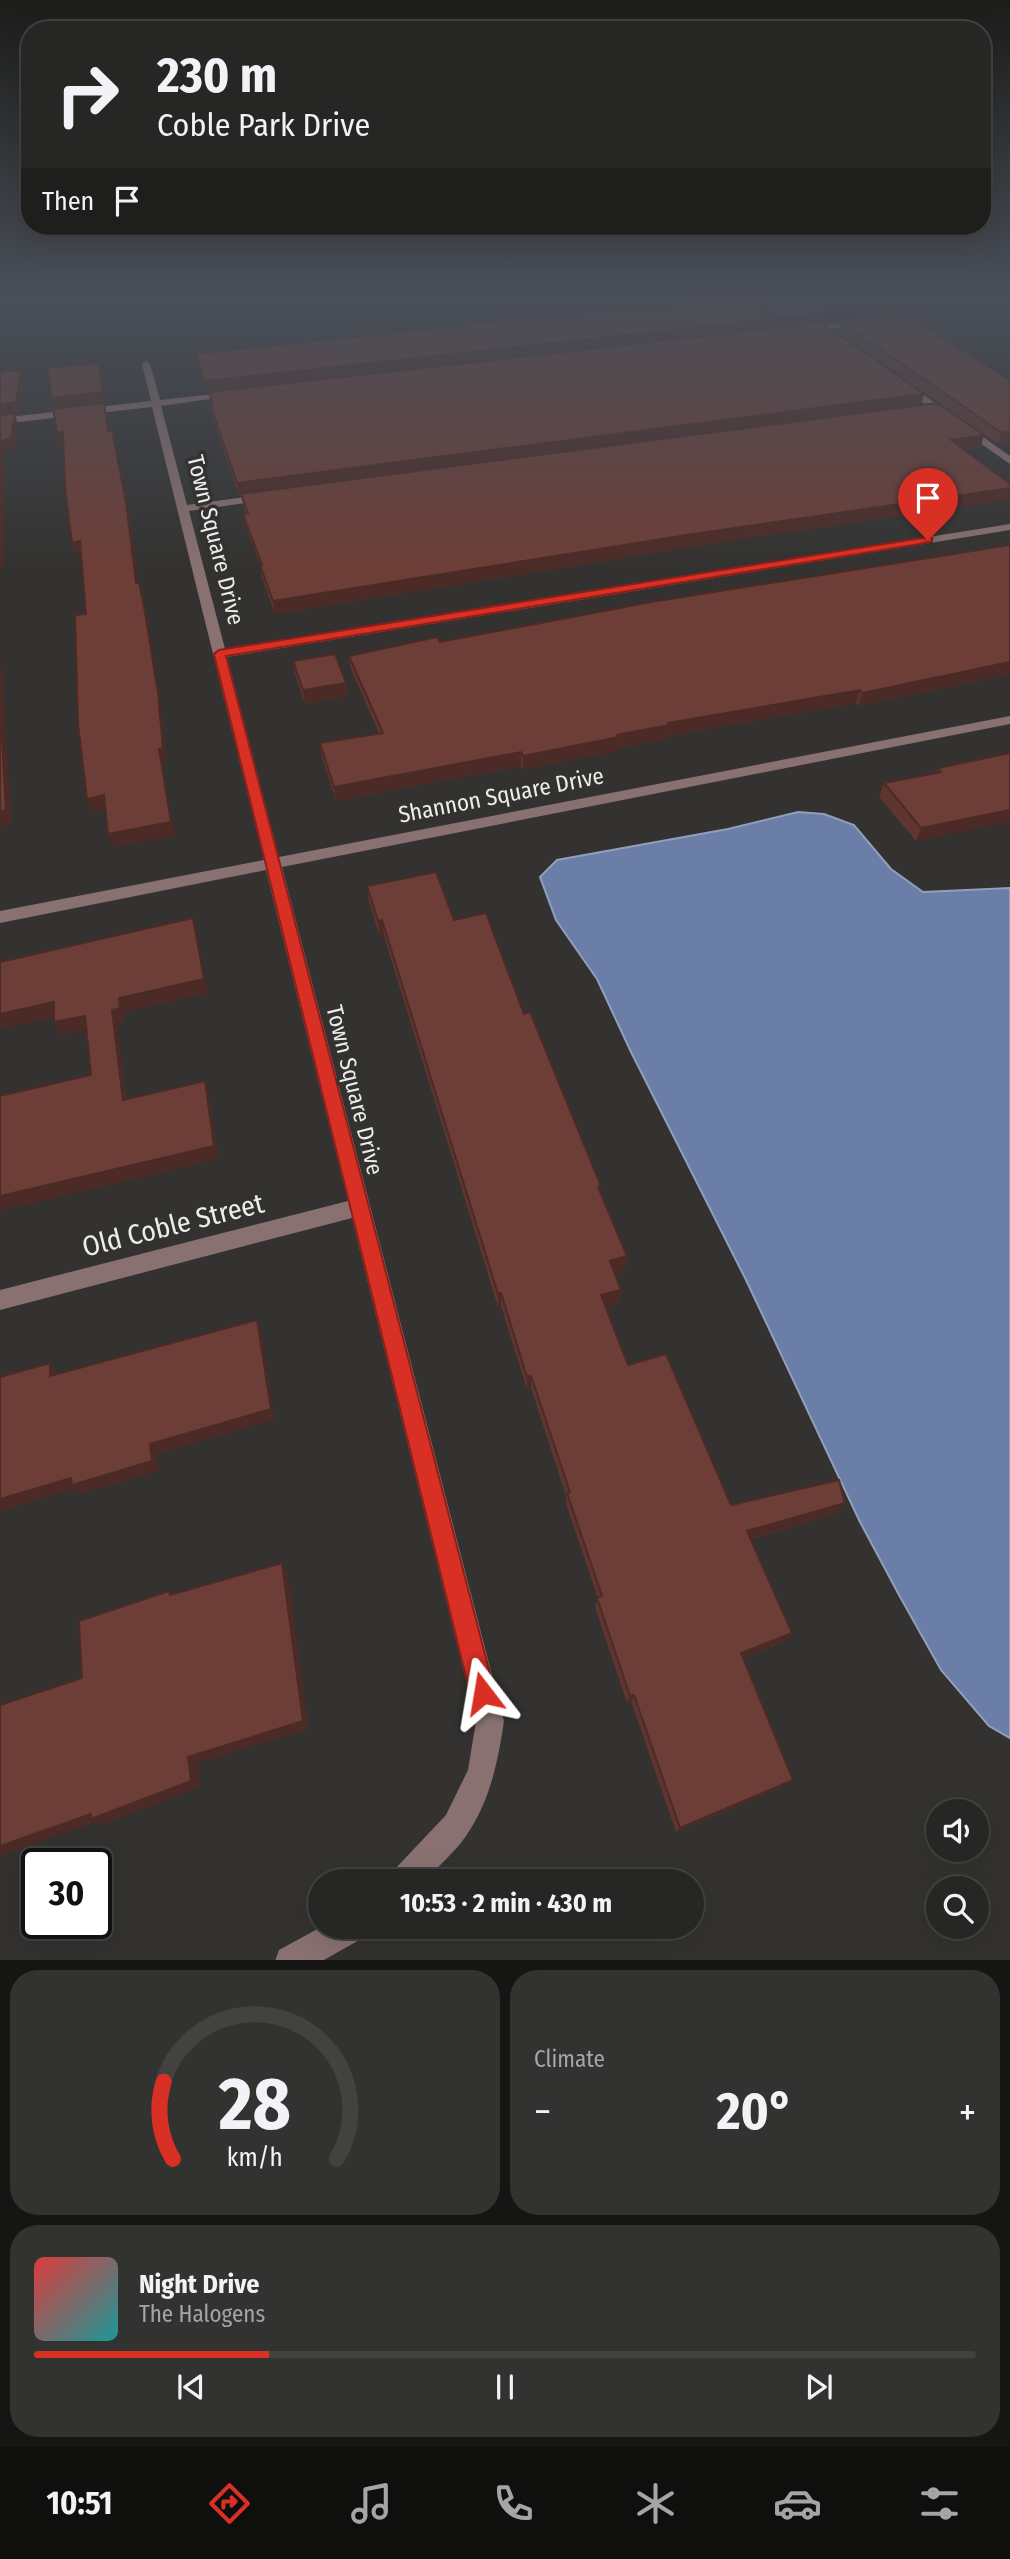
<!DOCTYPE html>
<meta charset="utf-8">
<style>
:root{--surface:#262624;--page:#323231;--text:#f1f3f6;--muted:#a4a5a6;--line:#424341;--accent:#d93025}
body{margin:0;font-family:"Fira Sans Condensed",sans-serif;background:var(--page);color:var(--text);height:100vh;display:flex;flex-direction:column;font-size:26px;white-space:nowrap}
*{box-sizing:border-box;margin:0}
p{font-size:23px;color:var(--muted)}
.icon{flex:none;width:38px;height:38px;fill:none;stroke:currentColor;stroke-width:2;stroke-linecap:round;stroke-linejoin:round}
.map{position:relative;height:1960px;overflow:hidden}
.drawer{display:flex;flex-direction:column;gap:10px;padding:10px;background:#151514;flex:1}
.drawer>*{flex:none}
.guide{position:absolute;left:21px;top:21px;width:970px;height:214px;border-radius:28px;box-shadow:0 7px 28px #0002,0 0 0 2px var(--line);background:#262624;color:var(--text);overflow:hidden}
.controls{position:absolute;left:926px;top:1799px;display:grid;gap:14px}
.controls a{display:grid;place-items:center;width:63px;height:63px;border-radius:50%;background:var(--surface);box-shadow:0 7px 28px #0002,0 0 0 2px var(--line);font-size:35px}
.speed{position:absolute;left:21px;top:1848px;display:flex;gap:14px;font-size:35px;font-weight:700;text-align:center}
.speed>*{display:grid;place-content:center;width:91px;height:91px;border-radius:50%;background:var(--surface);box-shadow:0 7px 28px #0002,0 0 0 2px var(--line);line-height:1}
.speed .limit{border:4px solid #111;border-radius:10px;background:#fff;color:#111}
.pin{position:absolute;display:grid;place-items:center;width:60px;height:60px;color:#fff;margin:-72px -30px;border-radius:50% 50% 50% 0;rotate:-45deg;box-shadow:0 0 7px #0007}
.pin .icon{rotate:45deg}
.me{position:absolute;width:77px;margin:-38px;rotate:346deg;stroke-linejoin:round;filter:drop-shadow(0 0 5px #0008)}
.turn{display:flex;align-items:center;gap:24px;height:147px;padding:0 21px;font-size:32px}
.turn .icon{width:91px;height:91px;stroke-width:2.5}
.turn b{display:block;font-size:49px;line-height:60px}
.then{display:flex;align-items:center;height:66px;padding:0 21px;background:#0003;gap:14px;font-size:26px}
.big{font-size:52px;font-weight:700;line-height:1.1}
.drawer .card{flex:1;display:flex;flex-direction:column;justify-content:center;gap:10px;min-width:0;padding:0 24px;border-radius:28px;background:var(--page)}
.drawer .dial{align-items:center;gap:0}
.dial svg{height:182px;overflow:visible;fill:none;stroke:var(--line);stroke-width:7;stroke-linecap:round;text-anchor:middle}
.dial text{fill:var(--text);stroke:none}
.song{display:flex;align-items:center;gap:21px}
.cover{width:84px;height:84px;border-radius:10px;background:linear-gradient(135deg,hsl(0 70% 55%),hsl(180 70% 35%))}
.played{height:7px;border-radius:4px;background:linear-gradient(90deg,var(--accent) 25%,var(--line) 25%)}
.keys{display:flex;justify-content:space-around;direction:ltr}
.heat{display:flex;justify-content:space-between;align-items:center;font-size:38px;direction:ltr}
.drawer .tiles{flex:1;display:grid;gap:10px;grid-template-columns:1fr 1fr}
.card:last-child{grid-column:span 2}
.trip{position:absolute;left:308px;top:1869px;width:396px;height:70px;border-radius:35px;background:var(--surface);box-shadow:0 7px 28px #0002,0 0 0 2px var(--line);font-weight:700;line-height:70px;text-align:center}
.dock{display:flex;height:112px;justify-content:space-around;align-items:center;background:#0f0f0e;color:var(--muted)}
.dock .icon{width:49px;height:49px}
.dock .active{color:var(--accent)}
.dock b{font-size:32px;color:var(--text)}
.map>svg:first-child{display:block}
</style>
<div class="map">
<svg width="1010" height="1961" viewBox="0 0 1010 1961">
<rect width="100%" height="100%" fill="#333230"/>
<path fill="#6a7ea7" stroke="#919fbb" stroke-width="2" d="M798,812L824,814L854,825L891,869L923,892L1010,888V1738L989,1726L941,1670L899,1595L860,1522L746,1280L631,1052L597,979L556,920L540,877L557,860L728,829Z"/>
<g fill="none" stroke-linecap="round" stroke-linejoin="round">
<g fill="#897171" fill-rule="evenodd">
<path d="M862,321L865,325L807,331L803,329Z"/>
<path d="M146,361L150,364L160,400L233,392L238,395L161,406L187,505L266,494L271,497L266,500L189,511L225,649L1010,524V530L227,657L279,857L1010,716V724L282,867L504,1721C498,1762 490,1801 466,1836C455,1852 438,1866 425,1881H390L394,1870L446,1815L468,1770L476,1721L352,1218L0,1310V1290L348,1201L266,870L0,923V911L264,860L152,407L0,424V418L151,401L142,364Z"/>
<path d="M902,384H908L1010,456V464L902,388Z"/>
<path d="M321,1927H367L363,1938L322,1961H275L279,1950Z"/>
</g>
</g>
<g fill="#5e352f">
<path d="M889,316L1010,380V442L998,444L838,332L840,321L823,323L924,394L921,405L981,447L964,449L692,547L275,614L262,578L260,565L246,526L243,514H246L241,495H239L212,416L210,404H212L209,392H207L198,365L196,354Z"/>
<path d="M440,642L1010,674L858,706L856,703L668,736V739L618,748L617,751L523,769L521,766L336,801L322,757L320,743L379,733L351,669L349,656Z"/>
<path d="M293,661L346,683L347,696L305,704L295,674Z"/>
<path d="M1010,753L916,841L879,797L884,783L936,773L938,768Z"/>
<path d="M367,886L454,920L524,1014L627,1256L625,1270L615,1273L621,1290L619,1303L606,1306L628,1365L731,1505L845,1503L838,1513L751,1539L786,1641L743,1658L786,1785L676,1832L631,1701L627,1703L595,1607L597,1598H598L566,1504V1496L531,1388L527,1389L501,1306L498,1307L384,936L380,937L369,902Z"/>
</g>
<g fill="#4c2b26">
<path d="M891,306L889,316L207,392L205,381Z"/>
<path d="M99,363L102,374L106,403L104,404L107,415L111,443L55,409L52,398Z"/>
<path d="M21,370L25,381L20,413L15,414L18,425L15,449L4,452V566L1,567L0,575V405Z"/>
<path d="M924,394L921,405L239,495L237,483Z"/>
<path d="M112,430L130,514L140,596L136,583Z"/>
<path d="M1010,431V442L998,444L1002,433Z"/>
<path d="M63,432L66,444L60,445L57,433Z"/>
<path d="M984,435L981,447L948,452L951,440Z"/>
<path d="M1010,488V500L692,547L275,614L273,601L693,534Z"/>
<path d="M80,541L84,554L76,555L72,543Z"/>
<path d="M139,583L147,618L161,706L167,762H162L175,836L113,847L108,834L159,749Z"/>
<path d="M0,661L2,668L12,824L0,826Z"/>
<path d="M1010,662V674L858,706L862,693Z"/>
<path d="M346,683L347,696L305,704L303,690Z"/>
<path d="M860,690L856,703L668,736V739L618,748L617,751L523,769V756L668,723Z"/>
<path d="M521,752V766L336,801L334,787Z"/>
<path d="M104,795L109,809L91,812L87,799Z"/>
<path d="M1010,810V822L916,841L921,828Z"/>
<path d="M193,918L197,932L208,993L124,1012L125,1022L117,1023L129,1113L123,1100L112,1010L119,998Z"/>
<path d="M382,920L384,936L380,937L378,921Z"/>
<path d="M54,1002L60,1016L0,1029V1014Z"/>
<path d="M85,1016L91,1029L61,1035L54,1022Z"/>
<path d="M205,1081L209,1095L219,1159L0,1211V1196Z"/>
<path d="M627,1256L625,1270L608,1275L610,1261Z"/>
<path d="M621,1290L619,1303L599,1308L601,1295Z"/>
<path d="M501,1293V1306L498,1307V1294Z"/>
<path d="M257,1320L261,1332L275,1420L157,1454L159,1471L80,1494L75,1489L0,1511V1499L150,1444Z"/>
<path d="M50,1363L58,1374L50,1376Z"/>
<path d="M531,1376V1388L527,1389V1377Z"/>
<path d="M845,1503L838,1513L742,1541L747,1531Z"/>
<path d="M282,1563L288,1574L309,1729L198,1763L200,1787L104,1824L98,1821L0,1856V1846L188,1757Z"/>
<path d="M792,1633L786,1641L735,1661L741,1653Z"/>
<path d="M634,1695L631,1701L627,1703L630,1696Z"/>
<path d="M793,1780L786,1785L676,1832L680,1828Z"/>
</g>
<g fill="#6d3e37" stroke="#4c2b26" stroke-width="2">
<path d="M756,294H872L891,306L205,381L196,354Z"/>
<path d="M904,314L1010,380V431L1002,433L840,321Z"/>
<path d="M822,323L924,394L237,483L210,404H213L209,392Z"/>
<path d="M99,363L103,392L52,398L47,368Z"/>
<path d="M21,370L16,402L0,405V372Z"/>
<path d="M104,403L108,431L112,430L126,502L136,583H139L144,606L158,693L163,748L159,749L171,822L108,834L104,795L87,799L78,724L75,615L86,614L80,541L72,543L65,488L63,432L57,433L53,409Z"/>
<path d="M937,403L984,435L951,440L1010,484V488L693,534L273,601L260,565H262L243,514L248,513L241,494Z"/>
<path d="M15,413L11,438L0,441V554V415Z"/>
<path d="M1010,545V662L862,693L860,690L668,723L669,725L617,735L619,737L523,756L521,752L334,787L320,743L383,733L349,656L437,637L440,642L651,602Z"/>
<path d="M335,654L346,683L303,690L293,661Z"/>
<path d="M0,700L6,810L0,811Z"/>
<path d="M1010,753V810L921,828L884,783L941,772L938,768Z"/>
<path d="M436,872L454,920L486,913L524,1014L530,1012L601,1186L598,1187L627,1256L610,1261L621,1290L601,1295L628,1365L666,1354L731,1505L839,1480L845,1503L747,1531L792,1633L741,1653L793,1780L680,1828L634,1695L630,1696L597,1598L602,1596L567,1493L570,1492L531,1376L527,1377L501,1293L498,1294L382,920L378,921L367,886Z"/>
<path d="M193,918L204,979L119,998L120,1008L112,1010L123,1100L205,1081L214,1146L0,1196V1096L91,1075L85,1016L54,1022V1002L0,1014V962Z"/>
<path d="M257,1320L271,1409L150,1444L152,1461L72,1485L71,1478L0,1499V1377L50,1363V1376Z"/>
<path d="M282,1563L303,1721L188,1757L191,1781L91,1819V1814L0,1846V1705L82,1678L79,1621L169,1591L170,1595Z"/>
</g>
<linearGradient id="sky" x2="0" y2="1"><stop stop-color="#1c1c1a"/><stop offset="0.52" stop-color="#4a4f59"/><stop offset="1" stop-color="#4a4f59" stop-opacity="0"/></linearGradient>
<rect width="1010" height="569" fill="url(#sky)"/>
<path fill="#d93025" stroke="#8d1f18" stroke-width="2" d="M928,537L932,538V542L226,656L495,1693L492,1702L483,1706L474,1702L470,1693L214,654L219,650Z"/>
<g text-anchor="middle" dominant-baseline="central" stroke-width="7" stroke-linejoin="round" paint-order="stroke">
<g font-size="23" fill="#ededeb" stroke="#333230">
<text transform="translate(216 540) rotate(76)">Town Square Drive</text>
<text transform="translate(501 795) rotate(-11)">Shannon Square Drive</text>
<text transform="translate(355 1090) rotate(76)">Town Square Drive</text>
</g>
<g font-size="28" fill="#ededeb" stroke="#333230">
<text transform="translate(173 1225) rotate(-14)">Old Coble Street</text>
</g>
</g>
</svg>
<div class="controls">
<a><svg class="icon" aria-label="sound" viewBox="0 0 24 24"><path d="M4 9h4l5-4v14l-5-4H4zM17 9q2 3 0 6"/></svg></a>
<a><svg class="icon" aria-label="search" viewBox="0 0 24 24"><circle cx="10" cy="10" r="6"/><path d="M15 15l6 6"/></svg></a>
</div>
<div class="speed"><div class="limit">30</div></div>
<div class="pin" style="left:928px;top:540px;background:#d93025"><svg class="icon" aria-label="arrive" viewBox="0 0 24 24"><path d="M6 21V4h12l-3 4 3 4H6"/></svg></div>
<svg class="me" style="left:483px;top:1693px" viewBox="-20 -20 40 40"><path d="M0-17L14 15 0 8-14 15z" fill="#d93025" stroke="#fff" stroke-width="4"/></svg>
<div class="trip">10:53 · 2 min · 430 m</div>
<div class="guide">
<div class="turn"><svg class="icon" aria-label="right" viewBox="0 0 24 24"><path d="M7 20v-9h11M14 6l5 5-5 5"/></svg><div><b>230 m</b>Coble Park Drive</div></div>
<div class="then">Then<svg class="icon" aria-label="arrive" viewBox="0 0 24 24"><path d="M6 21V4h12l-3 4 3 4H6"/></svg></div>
</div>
</div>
<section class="drawer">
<div class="tiles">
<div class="card dial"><svg viewBox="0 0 100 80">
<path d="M14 69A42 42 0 1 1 86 69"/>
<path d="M14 69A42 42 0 0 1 10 35" stroke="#d93025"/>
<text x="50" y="56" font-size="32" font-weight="700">28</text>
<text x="50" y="72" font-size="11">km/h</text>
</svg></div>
<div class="card"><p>Climate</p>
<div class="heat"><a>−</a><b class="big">20°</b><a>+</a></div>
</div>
<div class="card">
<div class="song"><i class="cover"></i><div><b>Night Drive</b><p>The Halogens</p></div></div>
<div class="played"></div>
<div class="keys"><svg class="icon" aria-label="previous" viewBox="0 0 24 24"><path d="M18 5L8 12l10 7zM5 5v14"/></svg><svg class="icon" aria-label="pause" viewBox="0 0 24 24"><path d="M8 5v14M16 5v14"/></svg><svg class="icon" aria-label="next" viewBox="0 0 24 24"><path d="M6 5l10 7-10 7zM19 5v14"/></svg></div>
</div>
</div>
</section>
<nav class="dock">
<b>10:51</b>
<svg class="icon active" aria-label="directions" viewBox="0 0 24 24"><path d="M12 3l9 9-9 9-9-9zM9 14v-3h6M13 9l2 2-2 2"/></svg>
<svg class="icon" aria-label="music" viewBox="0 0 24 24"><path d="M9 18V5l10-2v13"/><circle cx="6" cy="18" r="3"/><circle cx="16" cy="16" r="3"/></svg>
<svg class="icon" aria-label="phone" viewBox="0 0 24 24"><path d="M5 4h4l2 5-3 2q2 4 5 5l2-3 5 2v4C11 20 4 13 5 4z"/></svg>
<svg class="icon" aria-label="climate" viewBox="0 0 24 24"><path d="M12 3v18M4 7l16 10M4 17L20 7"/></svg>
<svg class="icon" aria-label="car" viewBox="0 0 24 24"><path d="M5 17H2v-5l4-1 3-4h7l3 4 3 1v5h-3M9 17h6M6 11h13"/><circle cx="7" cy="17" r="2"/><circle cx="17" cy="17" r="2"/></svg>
<svg class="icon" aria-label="filters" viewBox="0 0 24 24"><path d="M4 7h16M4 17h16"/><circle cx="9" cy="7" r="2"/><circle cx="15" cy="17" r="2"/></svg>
</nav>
